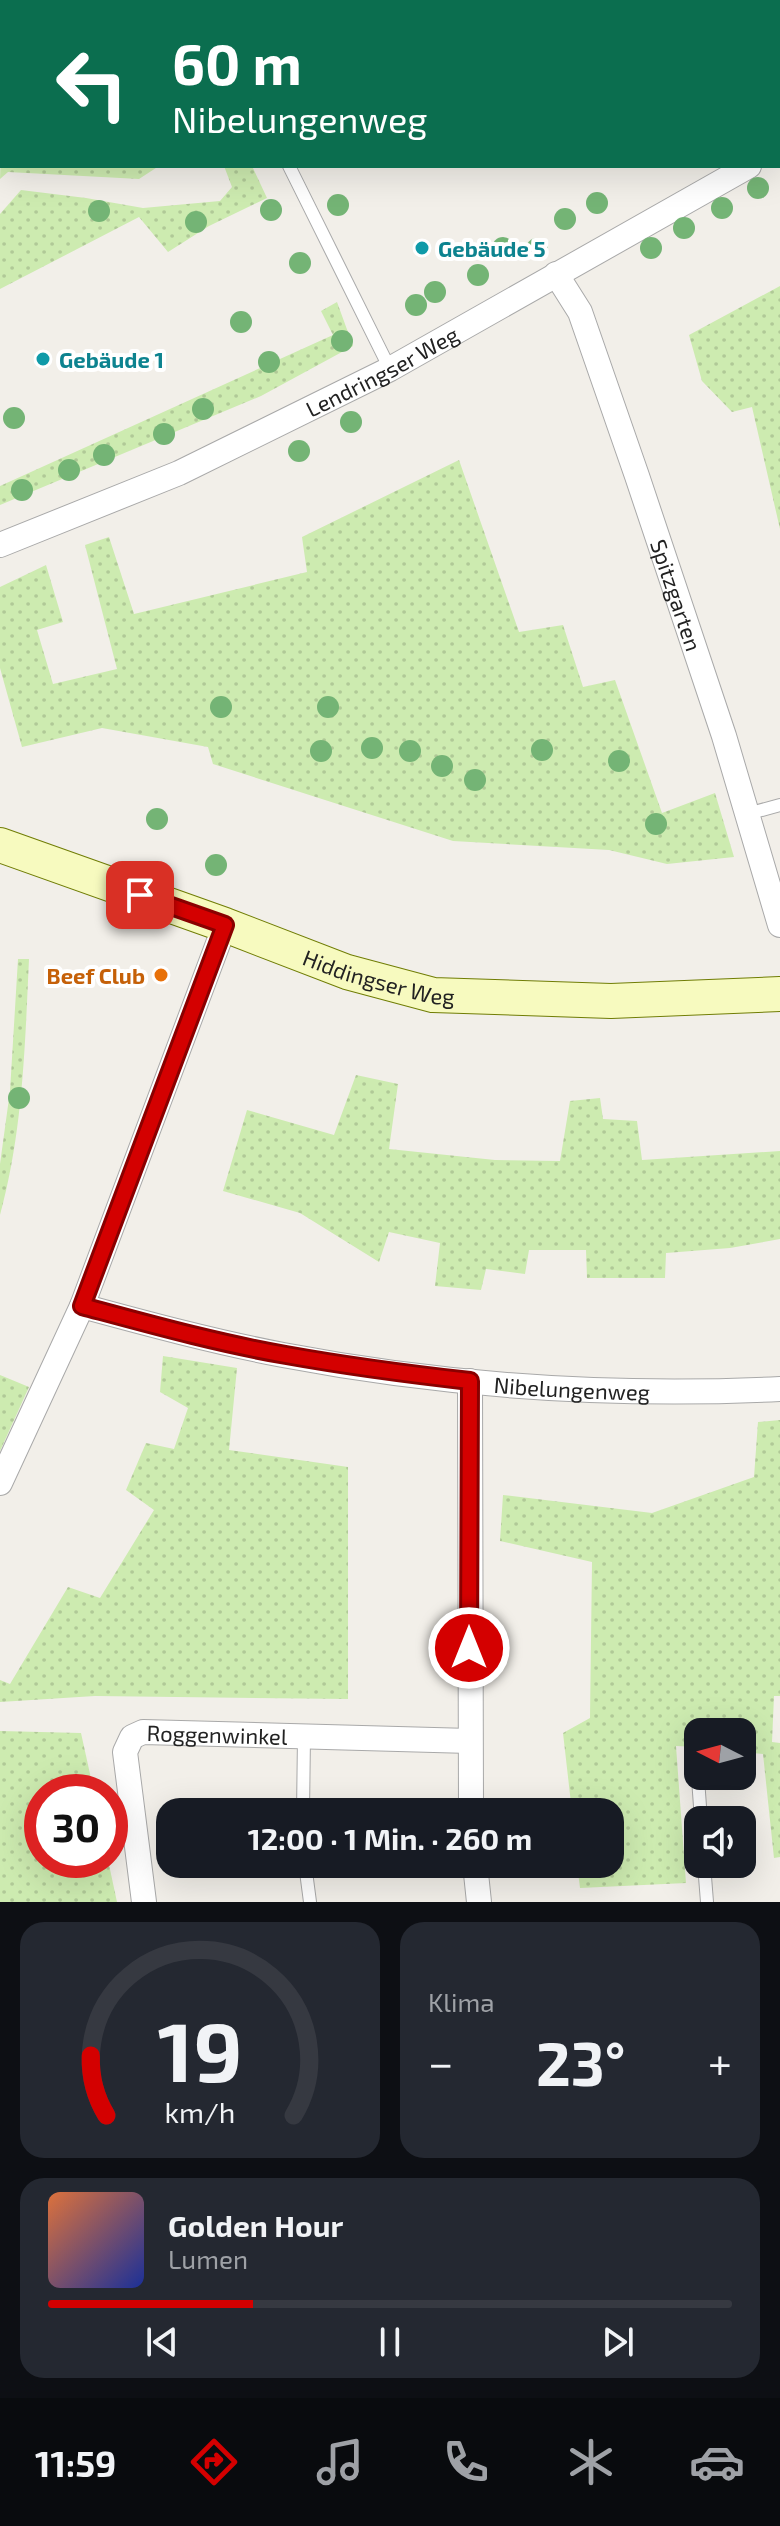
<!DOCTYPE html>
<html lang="de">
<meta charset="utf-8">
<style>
:root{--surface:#171b24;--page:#242831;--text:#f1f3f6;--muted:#9ea1a6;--line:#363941;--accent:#d40000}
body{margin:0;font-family:"Exo 2",sans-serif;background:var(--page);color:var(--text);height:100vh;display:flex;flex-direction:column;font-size:30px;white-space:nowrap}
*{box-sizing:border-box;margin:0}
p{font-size:26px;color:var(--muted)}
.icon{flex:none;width:44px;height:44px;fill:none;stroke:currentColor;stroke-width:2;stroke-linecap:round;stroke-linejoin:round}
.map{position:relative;height:1902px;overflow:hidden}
.side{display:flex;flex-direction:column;gap:20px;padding:20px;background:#0d0f14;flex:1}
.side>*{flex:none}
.top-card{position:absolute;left:0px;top:0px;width:780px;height:168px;box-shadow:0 8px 32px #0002;background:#0b6e4f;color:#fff;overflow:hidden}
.needle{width:52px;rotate:276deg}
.fabs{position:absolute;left:684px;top:1718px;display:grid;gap:16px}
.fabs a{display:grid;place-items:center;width:72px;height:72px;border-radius:16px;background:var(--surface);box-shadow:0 8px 32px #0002;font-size:40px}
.speed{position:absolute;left:24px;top:1774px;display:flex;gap:16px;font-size:40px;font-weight:700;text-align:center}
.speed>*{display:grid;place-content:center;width:104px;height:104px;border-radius:50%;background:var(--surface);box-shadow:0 8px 32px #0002;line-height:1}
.speed .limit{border:12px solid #d22;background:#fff;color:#111}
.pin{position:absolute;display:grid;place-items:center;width:68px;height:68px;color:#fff;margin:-34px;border-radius:16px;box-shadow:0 4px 12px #0006}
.me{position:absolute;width:88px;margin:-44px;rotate:0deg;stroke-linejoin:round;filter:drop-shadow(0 0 6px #0008)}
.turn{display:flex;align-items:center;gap:28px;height:168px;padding:0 40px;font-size:36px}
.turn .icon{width:104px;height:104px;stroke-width:2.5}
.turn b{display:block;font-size:56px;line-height:68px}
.big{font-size:60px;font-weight:700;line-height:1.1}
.side .widget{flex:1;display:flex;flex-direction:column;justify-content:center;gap:12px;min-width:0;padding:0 28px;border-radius:24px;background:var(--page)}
.side .dial{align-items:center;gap:0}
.dial svg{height:208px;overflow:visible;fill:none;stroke:var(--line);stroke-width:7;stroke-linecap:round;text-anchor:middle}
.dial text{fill:var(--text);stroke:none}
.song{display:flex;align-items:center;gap:24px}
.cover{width:96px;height:96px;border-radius:12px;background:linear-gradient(135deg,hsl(20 70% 55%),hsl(230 70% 35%))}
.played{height:8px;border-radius:4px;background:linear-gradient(90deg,var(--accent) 30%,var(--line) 30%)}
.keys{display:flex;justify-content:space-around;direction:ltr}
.heat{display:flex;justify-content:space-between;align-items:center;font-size:44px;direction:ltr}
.side .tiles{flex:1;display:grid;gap:20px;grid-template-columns:1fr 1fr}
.widget:last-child{grid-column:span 2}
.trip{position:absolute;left:156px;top:1798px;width:468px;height:80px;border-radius:24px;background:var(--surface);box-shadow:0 8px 32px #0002;font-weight:700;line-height:80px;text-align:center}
.tabs{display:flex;height:128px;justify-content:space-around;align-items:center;background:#090b0e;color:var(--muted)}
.tabs .icon{width:56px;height:56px}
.tabs .on{color:var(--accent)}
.tabs b{font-size:36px;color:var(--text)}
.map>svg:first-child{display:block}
</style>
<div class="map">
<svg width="780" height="1902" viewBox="0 0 780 1902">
<defs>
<pattern id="grass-dots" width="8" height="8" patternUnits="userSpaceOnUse" patternTransform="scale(2)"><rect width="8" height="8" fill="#cdebb0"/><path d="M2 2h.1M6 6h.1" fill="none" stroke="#b0c997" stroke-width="1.8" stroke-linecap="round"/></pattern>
</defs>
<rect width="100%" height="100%" fill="#f2efe9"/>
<g fill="url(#grass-dots)">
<path d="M2,124V166H159L139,179L8,172L0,179Z"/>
<path d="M224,166H252L267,198L209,226L168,252L139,217L0,289V214L21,190L86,198L143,208L220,201L232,187Z"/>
<path d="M780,286V529L752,407L732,412L702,381L689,335Z"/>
<path d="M337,302L353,346L261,396L0,505V486L333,335L321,311Z"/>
<path d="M459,460L519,632L563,625L583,687L615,680L662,813L715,793L734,857L667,864L609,850L453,841L213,764L208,747L102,728L22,747L0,668V587L46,565L63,622L37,630L53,684L117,669L85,545L109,537L134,614L307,572L302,537Z"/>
<path d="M18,959H29C25,1045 23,1131 0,1215V1164L10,1091Z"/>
<path d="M356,1075L398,1084L389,1149L495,1160L560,1161L570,1101L600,1098L603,1119L637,1121L642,1160L780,1151V1239L730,1248L666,1253L665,1278H587L586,1250H529L525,1274L486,1269L481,1290L435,1286L440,1243L389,1232L379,1262L300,1213L223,1191L247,1110L334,1135Z"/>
<path d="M163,1356L237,1368L229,1450L348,1467V1699L95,1696L0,1702V1680L10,1684L68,1587L100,1598L154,1510L126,1490L146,1443L174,1449L188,1408L160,1392Z"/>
<path d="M0,1375L29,1387L0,1451Z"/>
<path d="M780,1420V1696H774L772,1742L780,1743V1857L774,1858L763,1754L742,1752V1732H698V1747L676,1746L686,1883L580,1888L577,1864H610V1812H572L563,1733L590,1718L592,1562L500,1541L503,1495L652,1513L754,1477L758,1422Z"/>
<path d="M0,1731L81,1733L94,1792H42V1860H108L117,1902H0Z"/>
</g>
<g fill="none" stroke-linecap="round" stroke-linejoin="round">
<defs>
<g id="service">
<path d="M209,0L210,2"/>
<path d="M289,166L390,369"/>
<path d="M747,814L780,805"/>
<path d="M696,1751L701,1820"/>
<path d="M303,1812L304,1737"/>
<path d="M305,1864L310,1902"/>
<path d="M704,1864L707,1902"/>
</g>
<g id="minor">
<path d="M778,150L780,149"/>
<path id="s1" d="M556,274L580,312L637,476L724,736L780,925"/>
<path id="s2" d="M0,545L179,473L390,369L749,166"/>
<path id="s3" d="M82,1306C148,1324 215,1342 283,1355C446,1386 614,1397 780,1389"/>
<path d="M470,1381L471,1812"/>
<path d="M0,1483L82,1306L225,925"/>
<path d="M475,1864L479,1902"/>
<path id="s4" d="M144,1902L125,1752L132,1737L143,1732L470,1741"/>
</g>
<g id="secondary">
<path id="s5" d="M0,845L225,925L347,972L433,995L611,1001L780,994"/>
</g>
</defs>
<use href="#service" stroke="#a9a9a9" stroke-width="14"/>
<use href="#minor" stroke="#a9a9a9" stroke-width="26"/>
<use href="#secondary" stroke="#707d05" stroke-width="36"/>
<use href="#service" stroke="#fff" stroke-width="12"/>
<use href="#minor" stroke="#fff" stroke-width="24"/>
<use href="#secondary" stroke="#f7fabf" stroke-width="34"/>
</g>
<g fill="#74b475">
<circle cx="758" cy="188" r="11"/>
<circle cx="597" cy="203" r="11"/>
<circle cx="338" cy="205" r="11"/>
<circle cx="722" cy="208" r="11"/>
<circle cx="271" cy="210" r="11"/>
<circle cx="99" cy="211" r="11"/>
<circle cx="565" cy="219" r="11"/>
<circle cx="196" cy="222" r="11"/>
<circle cx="684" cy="228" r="11"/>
<circle cx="503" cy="248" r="11"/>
<circle cx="651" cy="248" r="11"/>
<circle cx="537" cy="249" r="11"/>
<circle cx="300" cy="263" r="11"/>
<circle cx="478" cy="275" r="11"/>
<circle cx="435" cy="292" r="11"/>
<circle cx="416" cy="305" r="11"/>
<circle cx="241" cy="322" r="11"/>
<circle cx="342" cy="341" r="11"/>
<circle cx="269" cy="362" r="11"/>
<circle cx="203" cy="409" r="11"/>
<circle cx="14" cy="418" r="11"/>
<circle cx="351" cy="422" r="11"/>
<circle cx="164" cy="434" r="11"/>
<circle cx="299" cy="451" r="11"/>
<circle cx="104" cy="455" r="11"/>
<circle cx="69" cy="470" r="11"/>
<circle cx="22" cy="490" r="11"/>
<circle cx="221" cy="707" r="11"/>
<circle cx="328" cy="707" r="11"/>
<circle cx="372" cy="748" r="11"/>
<circle cx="542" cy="750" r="11"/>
<circle cx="321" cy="751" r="11"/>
<circle cx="410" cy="751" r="11"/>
<circle cx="619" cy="761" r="11"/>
<circle cx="442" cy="766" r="11"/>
<circle cx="475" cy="780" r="11"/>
<circle cx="157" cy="819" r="11"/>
<circle cx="656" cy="824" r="11"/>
<circle cx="216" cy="865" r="11"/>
<circle cx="19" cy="1098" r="11"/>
</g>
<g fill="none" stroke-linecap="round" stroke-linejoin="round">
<defs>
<path id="route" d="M140,895L225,925L82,1306C149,1324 217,1343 286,1355C347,1366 408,1374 470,1381L469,1648"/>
</defs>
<use href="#route" stroke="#8a0000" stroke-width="20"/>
<use href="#route" stroke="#d40000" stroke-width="14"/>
</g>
<g fill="#0f9aa8" stroke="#fff" stroke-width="3">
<circle cx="422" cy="248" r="8"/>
<circle cx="43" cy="359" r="8"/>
</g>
<circle fill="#e8710a" stroke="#fff" stroke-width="3" cx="161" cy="975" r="8"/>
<g text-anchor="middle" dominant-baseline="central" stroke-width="8" stroke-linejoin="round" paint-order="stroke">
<g font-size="22" font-weight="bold" fill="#0d838f" stroke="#fff" text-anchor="start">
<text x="438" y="248">Gebäude 5</text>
<text x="59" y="359">Gebäude 1</text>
</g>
<g font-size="22" fill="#222" stroke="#fff">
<text stroke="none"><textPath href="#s2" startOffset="420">Lendringser Weg</textPath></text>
<text stroke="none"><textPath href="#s1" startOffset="344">Spitzgarten</textPath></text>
<text stroke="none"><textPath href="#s5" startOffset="402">Hiddingser Weg</textPath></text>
<text stroke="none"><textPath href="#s3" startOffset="498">Nibelungenweg</textPath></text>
<text stroke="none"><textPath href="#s4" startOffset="254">Roggenwinkel</textPath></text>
</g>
<g font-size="22" font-weight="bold" fill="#c56008" stroke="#fff" text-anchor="end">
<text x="145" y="975">Beef Club</text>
</g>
</g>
</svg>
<div class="fabs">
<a><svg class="needle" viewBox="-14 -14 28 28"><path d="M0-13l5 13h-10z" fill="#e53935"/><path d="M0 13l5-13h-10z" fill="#9ea1a6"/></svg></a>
<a><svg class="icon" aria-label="sound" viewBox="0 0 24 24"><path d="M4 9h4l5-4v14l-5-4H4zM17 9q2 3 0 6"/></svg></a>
</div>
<div class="speed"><div class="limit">30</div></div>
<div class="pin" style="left:140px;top:895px;background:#d93025"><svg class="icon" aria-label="arrive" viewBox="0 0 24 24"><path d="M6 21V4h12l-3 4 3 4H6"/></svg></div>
<svg class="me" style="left:469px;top:1648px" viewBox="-20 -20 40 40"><circle r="17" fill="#d40000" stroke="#fff" stroke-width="3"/><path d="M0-11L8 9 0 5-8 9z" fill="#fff"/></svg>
<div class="trip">12:00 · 1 Min. · 260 m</div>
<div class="top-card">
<div class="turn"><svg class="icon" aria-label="left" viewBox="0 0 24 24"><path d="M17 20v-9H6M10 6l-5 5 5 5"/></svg><div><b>60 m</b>Nibelungenweg</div></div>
</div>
</div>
<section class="side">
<div class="tiles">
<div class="widget dial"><svg viewBox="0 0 100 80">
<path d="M14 69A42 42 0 1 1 86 69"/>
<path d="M14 69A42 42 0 0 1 8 46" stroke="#d40000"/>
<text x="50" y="56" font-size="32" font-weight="700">19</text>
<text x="50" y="72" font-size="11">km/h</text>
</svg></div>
<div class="widget"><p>Klima</p>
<div class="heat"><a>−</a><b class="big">23°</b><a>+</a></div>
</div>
<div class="widget">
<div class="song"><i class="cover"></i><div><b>Golden Hour</b><p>Lumen</p></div></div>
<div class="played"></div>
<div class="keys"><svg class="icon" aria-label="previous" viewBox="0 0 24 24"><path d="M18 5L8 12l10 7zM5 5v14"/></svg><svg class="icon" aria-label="pause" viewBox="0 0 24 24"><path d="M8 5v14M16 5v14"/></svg><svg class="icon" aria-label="next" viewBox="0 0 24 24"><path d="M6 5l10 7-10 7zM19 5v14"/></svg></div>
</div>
</div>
</section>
<nav class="tabs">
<b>11:59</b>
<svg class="icon on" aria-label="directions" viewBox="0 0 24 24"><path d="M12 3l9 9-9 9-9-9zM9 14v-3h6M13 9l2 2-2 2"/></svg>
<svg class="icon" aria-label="music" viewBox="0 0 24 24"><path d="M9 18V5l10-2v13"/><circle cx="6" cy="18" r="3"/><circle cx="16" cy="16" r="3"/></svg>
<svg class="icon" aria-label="phone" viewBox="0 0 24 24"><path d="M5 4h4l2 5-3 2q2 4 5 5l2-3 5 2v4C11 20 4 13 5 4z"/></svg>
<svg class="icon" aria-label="climate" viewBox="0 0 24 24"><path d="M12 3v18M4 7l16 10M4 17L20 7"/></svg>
<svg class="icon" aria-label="car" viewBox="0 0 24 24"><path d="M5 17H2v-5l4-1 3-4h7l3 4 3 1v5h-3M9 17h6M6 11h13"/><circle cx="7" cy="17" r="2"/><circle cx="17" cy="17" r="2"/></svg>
</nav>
